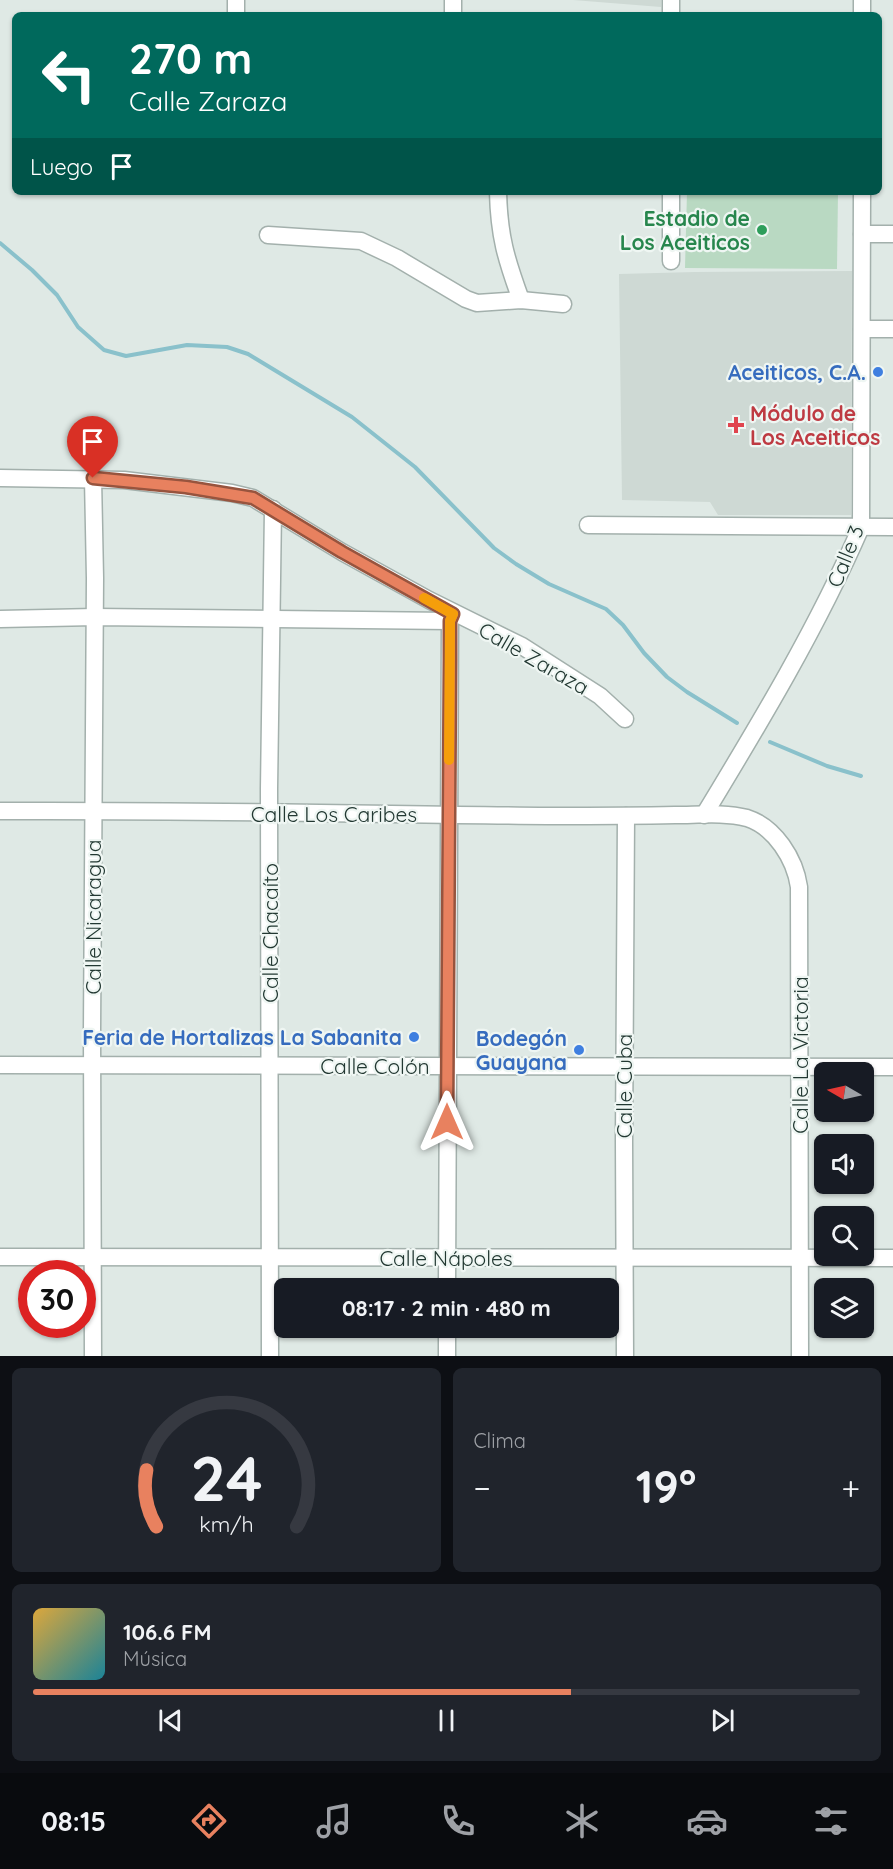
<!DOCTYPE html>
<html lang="es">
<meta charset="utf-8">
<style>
:root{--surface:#171b24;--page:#20242c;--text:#f1f3f6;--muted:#9ea1a6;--line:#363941;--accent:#e8815f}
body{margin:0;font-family:Quicksand,sans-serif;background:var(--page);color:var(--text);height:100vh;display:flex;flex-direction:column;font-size:22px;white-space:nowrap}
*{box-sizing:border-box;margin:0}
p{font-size:20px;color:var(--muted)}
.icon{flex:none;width:33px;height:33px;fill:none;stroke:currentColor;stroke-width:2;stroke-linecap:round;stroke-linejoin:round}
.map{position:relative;height:1356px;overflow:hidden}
.sheet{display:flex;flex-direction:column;gap:12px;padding:12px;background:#0d0f14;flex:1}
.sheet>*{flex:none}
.banner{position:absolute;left:12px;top:12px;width:870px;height:183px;border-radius:9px;box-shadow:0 2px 4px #0004;background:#00695c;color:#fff;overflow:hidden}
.needle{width:39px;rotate:279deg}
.fabs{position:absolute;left:814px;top:1062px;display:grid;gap:12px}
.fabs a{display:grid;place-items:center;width:60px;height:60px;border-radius:9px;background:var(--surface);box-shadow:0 2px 4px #0004;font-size:30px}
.speed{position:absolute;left:18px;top:1260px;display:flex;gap:12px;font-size:30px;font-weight:700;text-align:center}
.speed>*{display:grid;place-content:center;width:78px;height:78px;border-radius:50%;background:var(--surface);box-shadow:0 2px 4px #0004;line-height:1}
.speed .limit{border:9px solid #d22;background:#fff;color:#111}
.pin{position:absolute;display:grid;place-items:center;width:51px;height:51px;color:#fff;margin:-62px -26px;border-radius:50% 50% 50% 0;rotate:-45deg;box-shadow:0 0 6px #0007}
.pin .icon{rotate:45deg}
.me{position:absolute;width:66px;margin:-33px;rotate:0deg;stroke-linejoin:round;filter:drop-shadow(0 0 4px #0008)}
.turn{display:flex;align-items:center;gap:21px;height:126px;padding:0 18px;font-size:27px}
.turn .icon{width:78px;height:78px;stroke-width:2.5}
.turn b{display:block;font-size:42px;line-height:51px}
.then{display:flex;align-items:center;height:57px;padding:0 18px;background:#0003;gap:12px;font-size:22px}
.big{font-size:45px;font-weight:800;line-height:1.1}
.sheet .tile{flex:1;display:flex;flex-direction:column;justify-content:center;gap:9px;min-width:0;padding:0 21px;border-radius:9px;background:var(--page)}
.sheet .dial{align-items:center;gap:0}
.dial svg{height:156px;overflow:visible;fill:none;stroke:var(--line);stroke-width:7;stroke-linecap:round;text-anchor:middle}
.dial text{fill:var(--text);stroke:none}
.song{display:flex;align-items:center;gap:18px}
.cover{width:72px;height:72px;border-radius:9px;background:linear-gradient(135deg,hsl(40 70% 55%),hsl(190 70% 35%))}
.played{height:6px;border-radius:3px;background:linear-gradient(90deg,var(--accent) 65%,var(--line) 65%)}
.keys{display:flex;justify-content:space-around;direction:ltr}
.heat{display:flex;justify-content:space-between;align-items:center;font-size:33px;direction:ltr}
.sheet .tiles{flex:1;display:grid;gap:12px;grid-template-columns:1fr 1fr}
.tile:last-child{grid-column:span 2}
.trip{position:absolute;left:274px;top:1278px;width:345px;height:60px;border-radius:9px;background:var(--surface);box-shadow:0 2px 4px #0004;font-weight:800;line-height:60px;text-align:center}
.menu{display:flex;height:96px;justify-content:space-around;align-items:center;background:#090b0e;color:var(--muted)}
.menu .icon{width:42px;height:42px}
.menu .on{color:var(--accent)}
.menu b{font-size:27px;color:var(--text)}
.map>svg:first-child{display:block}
</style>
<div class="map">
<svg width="893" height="1356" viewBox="0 0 893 1356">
<rect width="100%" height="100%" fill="#dfe9e5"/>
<g fill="#ced9d4">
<path d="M573,0H661V7Z"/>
<path d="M852,271L851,515H718L710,502L622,500L619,274L695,272Z"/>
</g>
<path fill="#b9d9c2" d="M687,192H838L837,269L685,268Z"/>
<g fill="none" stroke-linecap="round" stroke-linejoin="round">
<g stroke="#8ac1cb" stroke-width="4">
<path d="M0,243L32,270L57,295L78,327L104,350L126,356L187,345L227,347L248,354L352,417L415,467L494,548L516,564L549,584L606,609L623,625L644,653L667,677L687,692L737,723"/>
<path d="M770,742L827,766L861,776"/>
</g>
<defs>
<g id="minor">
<path d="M862,0V15"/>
<path d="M236,15V0"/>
<path d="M453,15V0"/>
<path d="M671,15V0"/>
<path d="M498,192C499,236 506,259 521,300"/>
<path d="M862,234H893"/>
<path d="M268,235L361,241L397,258L466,299L477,303L521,300L563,304"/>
<path d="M671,261V192"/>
<path d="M862,329H893"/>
<path d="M0,478L124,480L232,493L253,498L342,552L429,600L522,646L600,696L625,719"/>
<path d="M588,525L893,527"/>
<path d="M0,619L95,617L450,621"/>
<path d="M0,811C183,810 365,814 548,816C590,816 632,816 675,815C698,815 724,812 747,818C775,827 795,859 799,887L800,1356"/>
<path d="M704,815C761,721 817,628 861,527L862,192"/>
<path d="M0,1065L893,1067"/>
<path d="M0,1257L893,1258"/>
<path d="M447,1288L450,621L453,614"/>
<path d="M93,1356L92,1032L95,578L93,478"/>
<path d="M270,1356L269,789L273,509"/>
<path d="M447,1356V1328"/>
<path d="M625,1356L624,1142L626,816"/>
</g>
</defs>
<use href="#minor" stroke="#a3b0ac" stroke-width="19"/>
<use href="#minor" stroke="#fff" stroke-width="16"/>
</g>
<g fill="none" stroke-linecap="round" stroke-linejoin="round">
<defs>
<path id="route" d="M93,478L186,487L253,498L342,552L453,614L450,621V660L447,1122"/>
</defs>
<use href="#route" stroke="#97543e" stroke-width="15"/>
<use href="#route" stroke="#e8815f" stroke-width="10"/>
<path stroke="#f59e0b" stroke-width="10" d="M424,598L453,614L450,621L449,760"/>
</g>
<circle fill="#2e9e5b" stroke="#eff6f3" stroke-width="2" cx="762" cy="230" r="6"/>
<g fill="#3f7fe0" stroke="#eff6f3" stroke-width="2">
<circle cx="878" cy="372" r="6"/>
<circle cx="414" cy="1037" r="6"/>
<circle cx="579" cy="1050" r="6"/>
</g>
<path fill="#e0444e" stroke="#eff6f3" stroke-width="2" d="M733 416h6v6h6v6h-6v6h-6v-6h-6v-6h6z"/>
<g text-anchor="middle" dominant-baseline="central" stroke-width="4.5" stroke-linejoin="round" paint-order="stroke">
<g font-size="21" font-weight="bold" fill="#27864d" stroke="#eff6f3" text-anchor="end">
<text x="750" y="218">Estadio de<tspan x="750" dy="24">Los Aceiticos</tspan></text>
</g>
<g font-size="21" font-weight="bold" fill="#366cbe" stroke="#eff6f3" text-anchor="end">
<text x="866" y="372">Aceiticos, C.A.</text>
<text x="402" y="1037">Feria de Hortalizas La Sabanita</text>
<text x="567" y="1038">Bodegón<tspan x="567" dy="24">Guayana</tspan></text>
</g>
<g font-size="21" font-weight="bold" fill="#be3a42" stroke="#eff6f3" text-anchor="start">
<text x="750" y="413">Módulo de<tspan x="750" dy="24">Los Aceiticos</tspan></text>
</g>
<g font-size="21" fill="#223832" stroke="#eff6f3">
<text transform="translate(845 556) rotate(-68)">Calle 3</text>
<text transform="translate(534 658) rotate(30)">Calle Zaraza</text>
<text x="334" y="814">Calle Los Caribes</text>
<text transform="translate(93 917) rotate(-90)">Calle Nicaragua</text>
<text transform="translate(270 933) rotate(-90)">Calle Chacaíto</text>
<text transform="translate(800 1055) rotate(-90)">Calle La Victoria</text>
<text x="375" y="1066">Calle Colón</text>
<text transform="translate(624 1086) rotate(-90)">Calle Cuba</text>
<text x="446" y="1258">Calle Nápoles</text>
</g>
</g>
</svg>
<div class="fabs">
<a><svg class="needle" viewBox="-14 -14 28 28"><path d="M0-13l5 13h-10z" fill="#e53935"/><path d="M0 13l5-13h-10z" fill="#9ea1a6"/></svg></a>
<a><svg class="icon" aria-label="sound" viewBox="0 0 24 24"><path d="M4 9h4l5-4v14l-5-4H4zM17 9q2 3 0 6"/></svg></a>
<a><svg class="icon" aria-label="search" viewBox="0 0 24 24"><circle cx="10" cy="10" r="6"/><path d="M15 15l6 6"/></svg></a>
<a><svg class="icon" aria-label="layers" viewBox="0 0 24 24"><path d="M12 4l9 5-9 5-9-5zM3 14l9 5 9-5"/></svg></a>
</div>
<div class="speed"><div class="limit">30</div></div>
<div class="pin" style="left:93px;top:478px;background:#d93025"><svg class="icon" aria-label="arrive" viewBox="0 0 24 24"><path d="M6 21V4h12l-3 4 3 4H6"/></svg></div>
<svg class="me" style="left:447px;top:1122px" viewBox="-20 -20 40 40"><path d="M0-17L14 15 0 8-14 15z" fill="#e8815f" stroke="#fff" stroke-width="4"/></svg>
<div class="trip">08:17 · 2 min · 480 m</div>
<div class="banner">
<div class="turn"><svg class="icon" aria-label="left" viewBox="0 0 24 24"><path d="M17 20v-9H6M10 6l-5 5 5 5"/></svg><div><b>270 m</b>Calle Zaraza</div></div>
<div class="then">Luego<svg class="icon" aria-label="arrive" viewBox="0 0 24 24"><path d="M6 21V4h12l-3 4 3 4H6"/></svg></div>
</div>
</div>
<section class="sheet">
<div class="tiles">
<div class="tile dial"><svg viewBox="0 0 100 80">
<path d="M14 69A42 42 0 1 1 86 69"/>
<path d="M14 69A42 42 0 0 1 9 40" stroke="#e8815f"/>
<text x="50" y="56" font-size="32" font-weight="700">24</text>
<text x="50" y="72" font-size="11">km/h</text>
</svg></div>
<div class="tile"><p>Clima</p>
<div class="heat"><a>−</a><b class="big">19°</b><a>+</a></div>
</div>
<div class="tile">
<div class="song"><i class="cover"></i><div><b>106.6 FM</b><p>Música</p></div></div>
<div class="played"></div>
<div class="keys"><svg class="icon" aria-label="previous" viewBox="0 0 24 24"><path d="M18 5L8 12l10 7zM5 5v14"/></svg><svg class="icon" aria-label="pause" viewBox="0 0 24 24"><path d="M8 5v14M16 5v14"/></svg><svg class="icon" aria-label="next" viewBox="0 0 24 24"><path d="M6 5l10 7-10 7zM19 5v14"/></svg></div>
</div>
</div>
</section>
<nav class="menu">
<b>08:15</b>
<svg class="icon on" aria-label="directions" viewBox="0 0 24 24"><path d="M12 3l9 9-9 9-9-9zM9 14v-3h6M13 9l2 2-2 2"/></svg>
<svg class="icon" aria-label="music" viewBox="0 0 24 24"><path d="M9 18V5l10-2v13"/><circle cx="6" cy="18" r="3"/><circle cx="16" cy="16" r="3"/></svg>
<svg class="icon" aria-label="phone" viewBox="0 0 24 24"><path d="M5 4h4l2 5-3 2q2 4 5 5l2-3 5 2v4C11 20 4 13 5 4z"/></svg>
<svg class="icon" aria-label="climate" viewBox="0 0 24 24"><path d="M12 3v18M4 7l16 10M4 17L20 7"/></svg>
<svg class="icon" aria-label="car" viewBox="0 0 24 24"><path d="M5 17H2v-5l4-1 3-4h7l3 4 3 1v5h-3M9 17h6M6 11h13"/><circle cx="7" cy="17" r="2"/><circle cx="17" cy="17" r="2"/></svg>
<svg class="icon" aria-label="filters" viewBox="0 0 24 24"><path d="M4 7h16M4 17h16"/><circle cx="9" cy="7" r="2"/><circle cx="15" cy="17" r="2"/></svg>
</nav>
